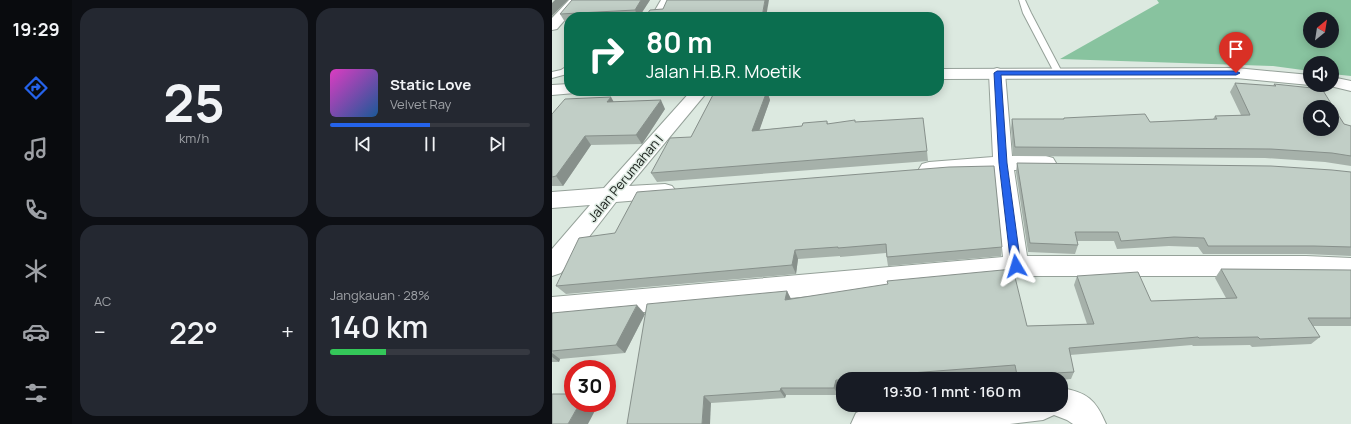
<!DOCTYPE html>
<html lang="id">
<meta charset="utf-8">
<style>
:root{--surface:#171b24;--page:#242831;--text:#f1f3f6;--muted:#9ea1a6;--line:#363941;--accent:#2563eb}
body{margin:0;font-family:Manrope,sans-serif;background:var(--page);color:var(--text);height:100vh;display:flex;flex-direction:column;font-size:15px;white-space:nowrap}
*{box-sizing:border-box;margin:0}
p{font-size:13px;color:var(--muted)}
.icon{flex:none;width:22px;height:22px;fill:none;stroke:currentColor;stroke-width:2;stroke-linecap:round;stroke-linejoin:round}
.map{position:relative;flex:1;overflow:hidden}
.drawer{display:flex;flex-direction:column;gap:8px;padding:8px;background:#0d0f14;width:480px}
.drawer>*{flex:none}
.guide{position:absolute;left:12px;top:12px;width:380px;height:84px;border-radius:16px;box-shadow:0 2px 10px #0003;background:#0b6e4f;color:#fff;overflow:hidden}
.needle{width:26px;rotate:30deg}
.fabs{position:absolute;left:751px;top:12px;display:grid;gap:8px}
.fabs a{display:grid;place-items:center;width:36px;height:36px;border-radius:50%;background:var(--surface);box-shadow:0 2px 10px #0003;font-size:20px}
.speed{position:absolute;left:12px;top:360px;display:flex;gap:8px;font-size:20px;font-weight:700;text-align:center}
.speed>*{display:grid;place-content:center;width:52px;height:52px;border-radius:50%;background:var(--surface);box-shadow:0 2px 10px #0003;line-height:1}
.speed .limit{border:6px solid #d22;background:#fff;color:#111}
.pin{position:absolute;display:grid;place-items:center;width:34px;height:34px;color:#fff;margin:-41px -17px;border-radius:50% 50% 50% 0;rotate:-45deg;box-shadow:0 0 4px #0007}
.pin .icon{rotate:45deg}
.me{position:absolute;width:44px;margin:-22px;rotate:353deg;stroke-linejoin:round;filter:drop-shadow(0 0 3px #0008)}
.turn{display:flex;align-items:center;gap:14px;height:84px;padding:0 16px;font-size:18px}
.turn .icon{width:52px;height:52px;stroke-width:2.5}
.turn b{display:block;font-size:28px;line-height:34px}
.big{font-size:30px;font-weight:600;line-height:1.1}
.drawer .widget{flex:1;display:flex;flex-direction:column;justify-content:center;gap:6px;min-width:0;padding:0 14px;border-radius:16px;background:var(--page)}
.drawer .dial{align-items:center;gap:0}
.dial b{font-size:52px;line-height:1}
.song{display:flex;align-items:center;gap:12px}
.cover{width:48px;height:48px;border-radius:6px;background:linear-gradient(135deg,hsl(310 70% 55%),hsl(210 70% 35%))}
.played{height:4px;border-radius:2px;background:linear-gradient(90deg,var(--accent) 50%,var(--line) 50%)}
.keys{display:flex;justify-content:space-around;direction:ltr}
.heat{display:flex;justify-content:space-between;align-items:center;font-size:22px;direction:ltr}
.charge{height:6px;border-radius:3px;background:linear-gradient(90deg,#34c759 28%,var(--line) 0)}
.drawer .tiles{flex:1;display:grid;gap:8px;grid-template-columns:repeat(2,1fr)}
.trip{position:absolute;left:284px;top:372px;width:232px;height:40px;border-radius:16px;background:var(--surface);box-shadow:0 2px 10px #0003;font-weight:600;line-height:40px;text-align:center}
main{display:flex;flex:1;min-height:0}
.tabs{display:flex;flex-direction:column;width:72px;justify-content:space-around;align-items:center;background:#090b0e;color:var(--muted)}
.tabs .icon{width:28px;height:28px}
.tabs .on{color:var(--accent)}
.tabs b{font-size:18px;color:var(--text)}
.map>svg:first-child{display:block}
</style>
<main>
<nav class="tabs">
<b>19:29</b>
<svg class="icon on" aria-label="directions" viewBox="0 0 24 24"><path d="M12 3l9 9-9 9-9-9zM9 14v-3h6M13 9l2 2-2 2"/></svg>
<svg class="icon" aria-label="music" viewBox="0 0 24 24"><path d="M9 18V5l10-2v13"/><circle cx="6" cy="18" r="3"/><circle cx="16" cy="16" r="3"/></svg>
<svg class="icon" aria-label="phone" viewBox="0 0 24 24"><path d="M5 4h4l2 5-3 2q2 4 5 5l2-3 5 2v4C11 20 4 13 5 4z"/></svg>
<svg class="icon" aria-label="climate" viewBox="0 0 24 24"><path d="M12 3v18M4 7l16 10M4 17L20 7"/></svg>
<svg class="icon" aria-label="car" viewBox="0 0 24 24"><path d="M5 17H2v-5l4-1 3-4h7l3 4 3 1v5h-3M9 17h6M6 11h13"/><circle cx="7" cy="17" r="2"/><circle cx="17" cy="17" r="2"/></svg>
<svg class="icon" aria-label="filters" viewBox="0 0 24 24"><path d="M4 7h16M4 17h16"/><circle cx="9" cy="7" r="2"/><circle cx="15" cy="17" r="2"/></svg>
</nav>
<section class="drawer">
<div class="tiles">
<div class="widget dial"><b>25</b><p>km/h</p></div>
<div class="widget">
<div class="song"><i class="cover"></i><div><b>Static Love</b><p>Velvet Ray</p></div></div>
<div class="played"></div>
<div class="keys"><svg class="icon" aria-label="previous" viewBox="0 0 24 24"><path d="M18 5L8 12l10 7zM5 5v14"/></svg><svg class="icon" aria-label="pause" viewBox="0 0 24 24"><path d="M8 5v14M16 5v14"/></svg><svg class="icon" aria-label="next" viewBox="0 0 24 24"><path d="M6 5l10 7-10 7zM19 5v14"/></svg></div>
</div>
<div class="widget"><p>AC</p>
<div class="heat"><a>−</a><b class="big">22°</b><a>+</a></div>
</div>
<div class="widget"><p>Jangkauan · 28%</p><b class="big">140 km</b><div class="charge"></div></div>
</div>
</section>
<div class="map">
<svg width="799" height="424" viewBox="0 0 799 424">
<rect width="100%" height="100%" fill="#dce9e0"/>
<path fill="#88c39f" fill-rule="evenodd" d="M605,0H799V76L780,74V63H758V71L721,66L508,59L607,3ZM758,19H780V41H758Z"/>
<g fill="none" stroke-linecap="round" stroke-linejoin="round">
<defs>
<g id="lane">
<path d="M467,0H473L479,13L511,74L510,76L507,77L503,74L471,13Z"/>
<path d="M17,65V72L15,74L0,78V72L9,70Z"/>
</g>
<g id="street">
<path d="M17,0H30L5,29L0,30V18Z"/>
<path d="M109,0H121L113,17H99Z"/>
<path d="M445,68L451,70L453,73L460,156H494L501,158L504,163L501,168L494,170H462L475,256H754L799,258V278L754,276H464L0,321V297L451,257L442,170L377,176L370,174L367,169L370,164L377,162L441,157L437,73L439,70Z"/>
<path d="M139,91H156L77,186L113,184L120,186L124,191L120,196L113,198L64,202L9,273L0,276V249L38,205L0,208V192L52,188Z"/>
<path d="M509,388C535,392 544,400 554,424H521L515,420L502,415L491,420L458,424H299L304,413L315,408L346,405H509Z"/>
</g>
<g id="secondary">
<path d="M684,68L758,75V85L684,78L387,79V69Z"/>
<path d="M780,77L799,81V91L774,85H780Z"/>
<path d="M17,84V91H24L23,93L0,95V85Z"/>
</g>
</defs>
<use href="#lane" stroke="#95a199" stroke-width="2"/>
<use href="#street" stroke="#95a199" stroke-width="2"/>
<use href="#secondary" stroke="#95a199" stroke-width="2"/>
<use href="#lane" fill="#fff" fill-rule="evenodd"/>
<use href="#street" fill="#fff" fill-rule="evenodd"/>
<use href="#secondary" fill="#fff" fill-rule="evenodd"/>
</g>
<g fill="#a6b1aa">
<path d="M98,0L87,17H17V22H13L8,14Z"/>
<path d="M683,83L721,86L722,84L792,124L799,126V166L773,162L713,158L461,156L459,128L460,119H511L512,118L598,122L661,119L663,116L689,115L678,92Z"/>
<path d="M163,91H194V92L215,91L218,100L207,130L250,126L275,121L276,124L303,122L375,151L376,161L105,182L99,173L139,137Z"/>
<path d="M61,102L113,109L90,144L39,145L11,186H0V114Z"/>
<path d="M465,163L799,172V256L754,254H651L646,247L617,246L565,249L562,241H525L526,245L523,254L476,252L464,172Z"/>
<path d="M63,233L450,247L449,256L336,266L334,253L288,257V256L246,259L244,274L14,294L4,286Z"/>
<path d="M669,269L799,270V326H761L768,337L759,344L700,347L698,345L641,346L640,345L518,355L522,372L519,379L509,380V379H463L461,372L379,379H291V387H287L286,395H234L233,398L159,403L75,424L235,291L239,299L475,326L535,324L522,285L525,276L599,301L674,298L663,278Z"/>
<path d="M0,313L93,314L73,353L8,359L7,362H0Z"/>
</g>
<g fill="#87908b">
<path d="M3,0H16L0,16V3Z"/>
<path d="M89,0H98L87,17H86L83,10Z"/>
<path d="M213,0H217L214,17H210Z"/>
<path d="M215,91L218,100L204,140L200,131Z"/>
<path d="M59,97L64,106L55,102Z"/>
<path d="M109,100L113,109L90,144L84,135Z"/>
<path d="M33,136L39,145L11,186L4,176Z"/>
<path d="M243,250L246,259L244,274L240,265Z"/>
<path d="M235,291L239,299L233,300Z"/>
<path d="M85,305L93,314L73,353L64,345Z"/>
<path d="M0,353L8,359L7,362L0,357Z"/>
<path d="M284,380L287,387L286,395L282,388Z"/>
<path d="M229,388L234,395L233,398L228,391Z"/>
<path d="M152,396L159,403L158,424H150Z"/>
<path d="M28,403H47L36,424H16Z"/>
</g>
<g fill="#c1cec6" stroke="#87908b" fill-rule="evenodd">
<path d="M20,0H89L83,10L8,14Z"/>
<path d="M115,0H213L210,17H93L98,10L111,9Z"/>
<path d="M683,83L724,86L722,84L770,89L792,124L799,126V156L780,153L719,149L463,147L460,119H512V118L593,114L598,122L665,119L663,116L698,115ZM758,107H780V129H758Z"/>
<path d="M163,91H189V92L215,91L200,131L250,126L251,123L275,121V124L303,120V122L371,118L375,151L99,173L118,138L139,137Z"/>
<path d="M59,97L55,102L109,100L84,135L33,136L4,176L0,177V114L13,99Z"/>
<path d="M465,163L719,166L780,170L799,172V247L762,246H656L652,238L622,237L569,241L566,232H523L526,245L478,243Z"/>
<path d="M442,166L450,247L335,257L334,244L286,248V247L243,250L240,265L4,286L27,238L63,233L85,192L397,167Z"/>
<path d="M461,269L475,326L542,324L525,276L586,272L599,301L685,298L669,269L799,270V318H756L768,337L708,339L706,337L647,338L646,337L517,348L522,372L465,375L463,365L359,373V375H319L318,379H291V380H284L282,388H229L228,391L152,396L150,424H75L95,304L235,291L233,300L336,284L335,281Z"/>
<path d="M85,305L64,345L0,351V313Z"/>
<path d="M0,394H21V403H28L16,424H0Z"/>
</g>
<path fill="#2563eb" stroke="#184099" d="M445,71H684L688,73L684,75H449L455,163L469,266L467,269L464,271L460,269L459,266L447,163L442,73Z"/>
<g text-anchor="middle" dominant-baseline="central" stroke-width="3" stroke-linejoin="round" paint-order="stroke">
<g font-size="13" fill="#161a17" stroke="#dce9e0">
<text transform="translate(73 178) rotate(-50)">Jalan Perumahan I</text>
</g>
</g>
</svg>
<div class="fabs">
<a><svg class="needle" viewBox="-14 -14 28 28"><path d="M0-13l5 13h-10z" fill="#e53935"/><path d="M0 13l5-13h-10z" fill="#9ea1a6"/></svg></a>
<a><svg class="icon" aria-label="sound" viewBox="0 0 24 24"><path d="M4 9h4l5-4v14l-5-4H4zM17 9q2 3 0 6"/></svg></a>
<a><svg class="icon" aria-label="search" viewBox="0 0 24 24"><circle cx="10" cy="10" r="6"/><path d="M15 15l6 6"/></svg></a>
</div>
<div class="speed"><div class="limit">30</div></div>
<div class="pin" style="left:684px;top:73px;background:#d93025"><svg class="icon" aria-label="arrive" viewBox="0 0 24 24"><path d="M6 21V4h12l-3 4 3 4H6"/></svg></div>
<svg class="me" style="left:464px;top:266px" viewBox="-20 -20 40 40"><path d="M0-17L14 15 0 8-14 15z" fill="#2563eb" stroke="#fff" stroke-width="4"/></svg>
<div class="trip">19:30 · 1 mnt · 160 m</div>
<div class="guide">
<div class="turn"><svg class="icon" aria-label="right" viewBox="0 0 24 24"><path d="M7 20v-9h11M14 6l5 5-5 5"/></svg><div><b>80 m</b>Jalan H.B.R. Moetik</div></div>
</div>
</div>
</main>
